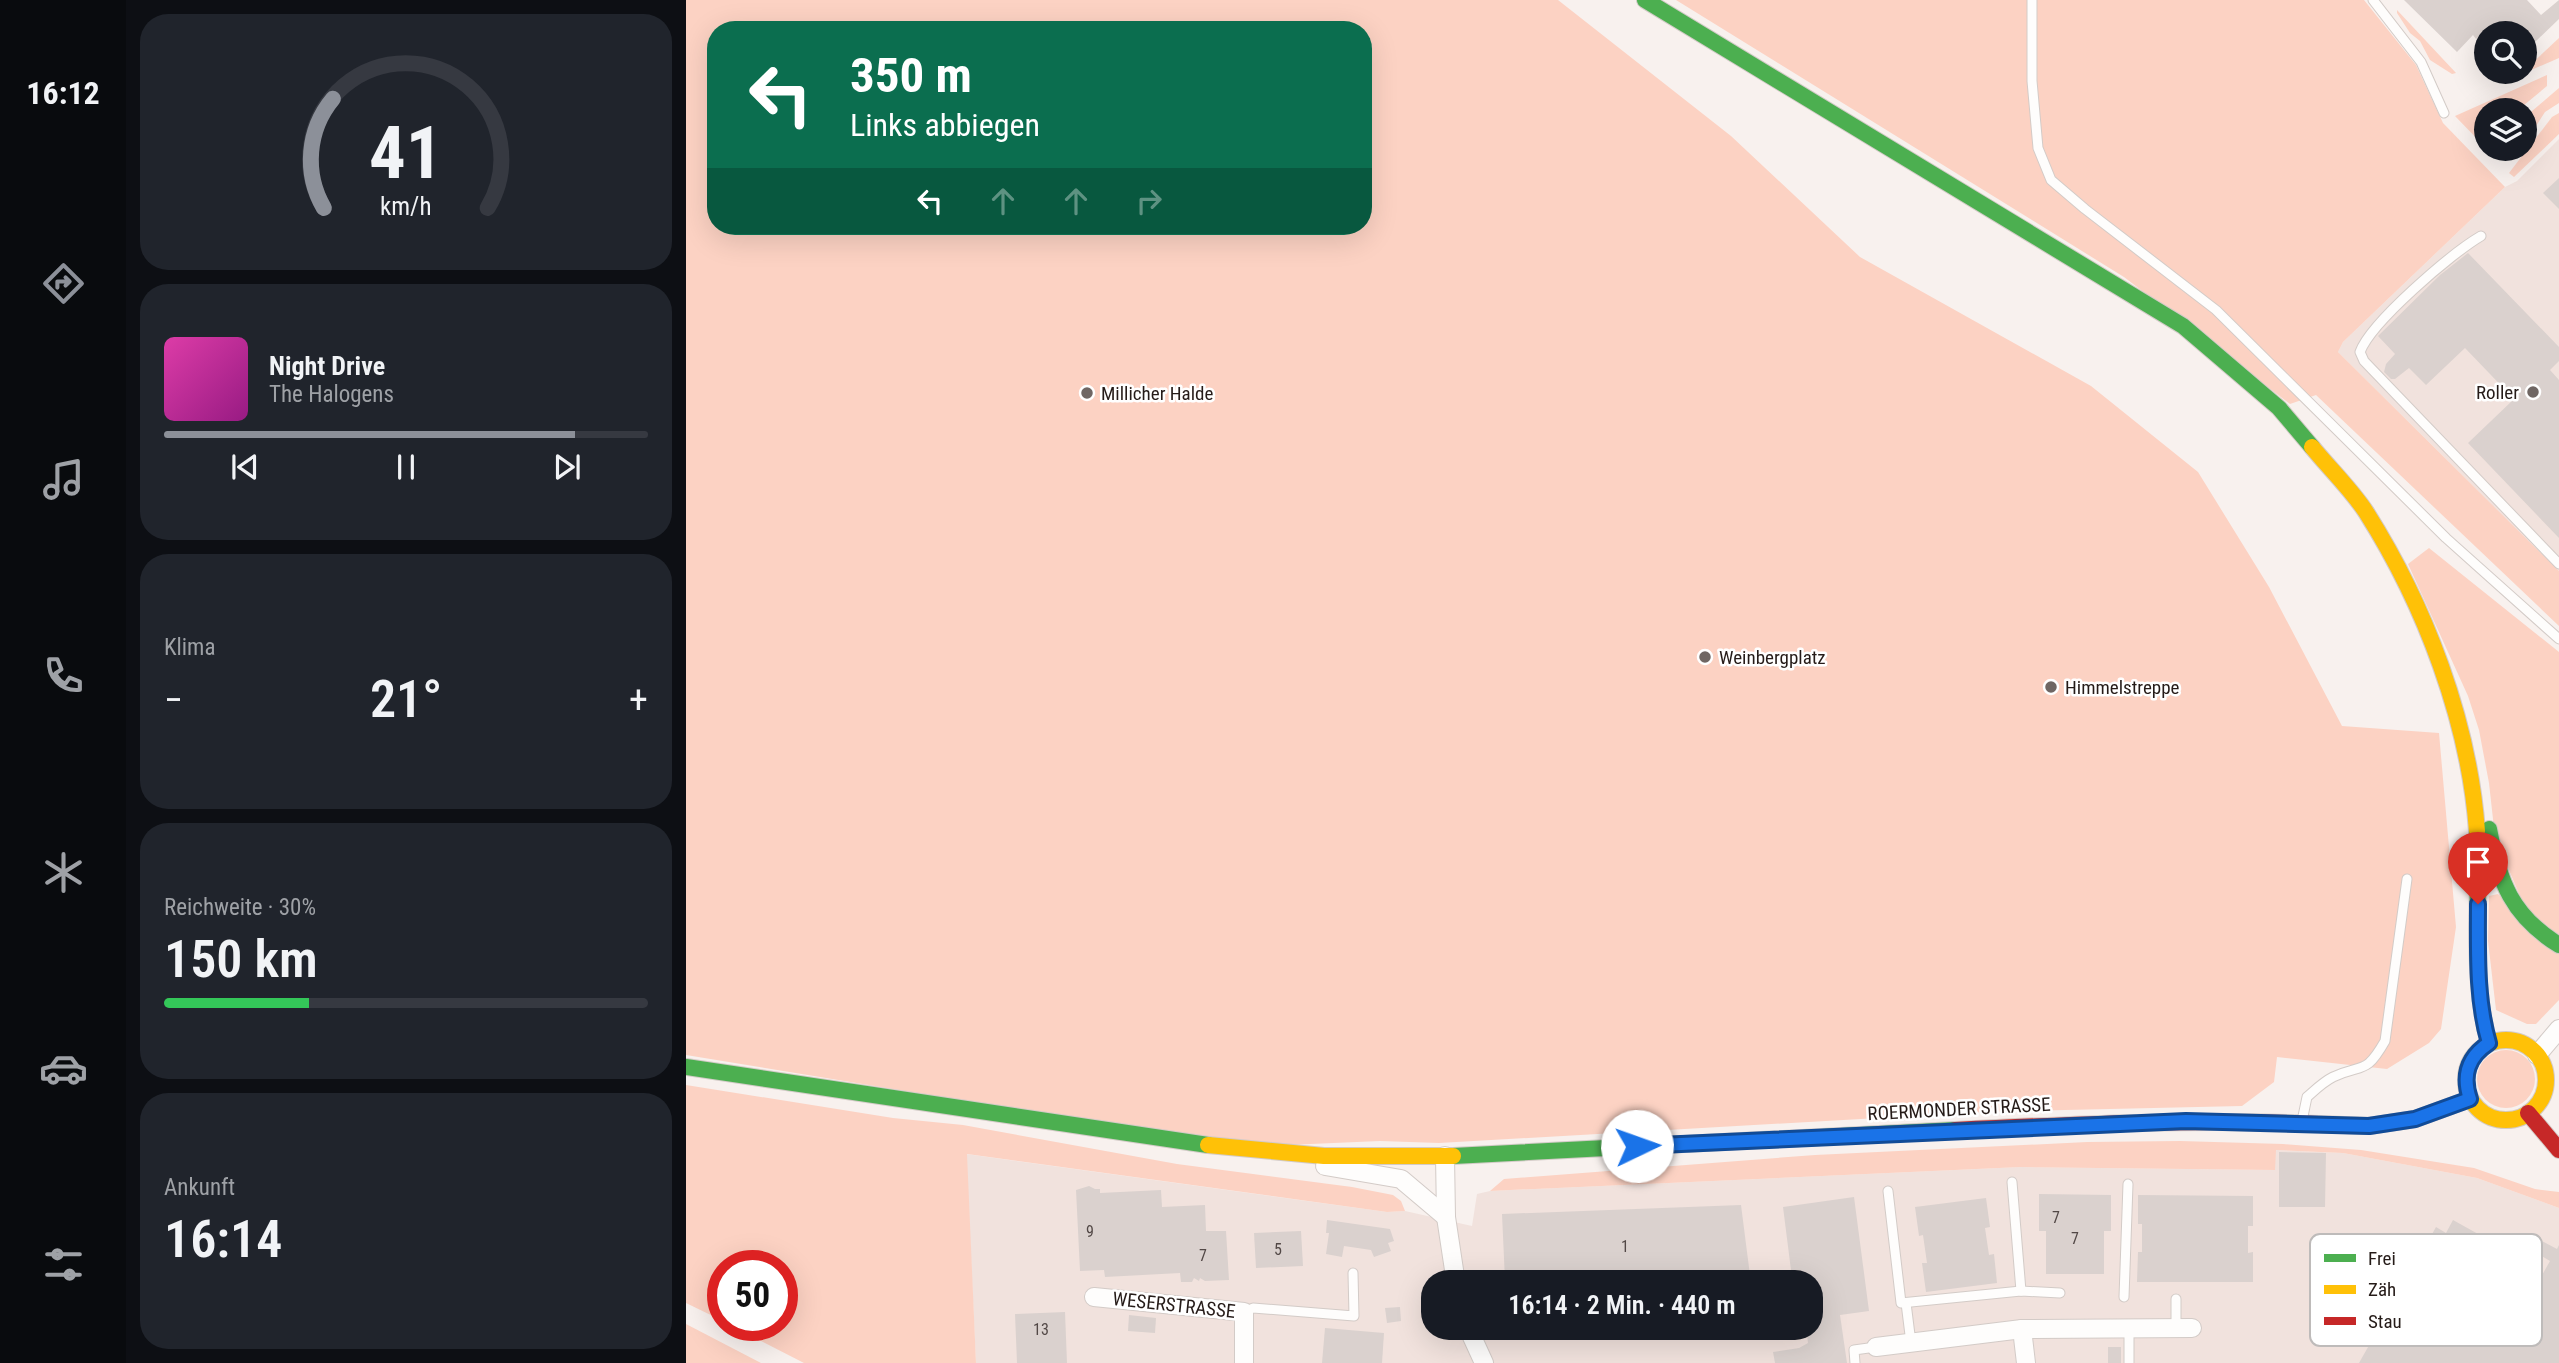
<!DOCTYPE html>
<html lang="de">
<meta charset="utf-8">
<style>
:root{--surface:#171b24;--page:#20242c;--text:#f1f3f6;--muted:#9ea1a6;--line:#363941;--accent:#8c9099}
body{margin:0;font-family:"Roboto Condensed",sans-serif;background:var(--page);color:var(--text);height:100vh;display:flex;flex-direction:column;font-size:26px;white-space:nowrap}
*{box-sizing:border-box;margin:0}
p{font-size:23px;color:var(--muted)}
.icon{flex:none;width:38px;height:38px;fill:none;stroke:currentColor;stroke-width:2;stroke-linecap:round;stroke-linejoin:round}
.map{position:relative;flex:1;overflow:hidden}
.details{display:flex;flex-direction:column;gap:14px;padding:14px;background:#0d0f14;width:560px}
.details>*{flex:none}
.hud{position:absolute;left:21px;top:21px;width:665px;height:214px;border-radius:28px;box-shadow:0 7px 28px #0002;background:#0b6e4f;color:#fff;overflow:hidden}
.buttons{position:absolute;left:1788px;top:21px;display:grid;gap:14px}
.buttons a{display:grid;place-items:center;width:63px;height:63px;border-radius:50%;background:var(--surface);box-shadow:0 7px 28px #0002;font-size:35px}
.speed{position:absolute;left:21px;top:1250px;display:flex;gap:14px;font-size:35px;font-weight:700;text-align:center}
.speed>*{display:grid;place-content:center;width:91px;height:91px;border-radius:50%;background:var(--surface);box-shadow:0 7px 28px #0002;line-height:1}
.speed .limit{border:10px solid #d22;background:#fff;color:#111}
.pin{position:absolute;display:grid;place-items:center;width:60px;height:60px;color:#fff;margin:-72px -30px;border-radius:50% 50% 50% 0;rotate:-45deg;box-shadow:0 0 7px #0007}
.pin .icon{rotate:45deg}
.me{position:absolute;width:77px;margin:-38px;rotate:87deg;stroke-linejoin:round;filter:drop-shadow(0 0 5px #0008)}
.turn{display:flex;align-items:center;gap:24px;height:147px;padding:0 28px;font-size:32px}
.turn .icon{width:91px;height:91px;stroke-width:2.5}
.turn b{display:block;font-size:49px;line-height:60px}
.lanes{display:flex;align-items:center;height:66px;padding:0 28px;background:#0003;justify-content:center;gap:35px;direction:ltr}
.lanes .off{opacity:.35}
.big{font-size:52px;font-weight:600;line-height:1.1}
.details .tile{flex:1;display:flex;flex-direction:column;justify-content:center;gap:10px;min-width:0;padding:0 24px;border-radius:28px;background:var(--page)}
.details .dial{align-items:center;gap:0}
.dial svg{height:182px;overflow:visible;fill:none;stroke:var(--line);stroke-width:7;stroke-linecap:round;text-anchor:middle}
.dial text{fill:var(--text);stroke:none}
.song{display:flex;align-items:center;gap:21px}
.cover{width:84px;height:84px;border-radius:10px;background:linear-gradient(135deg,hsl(320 70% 55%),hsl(310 70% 35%))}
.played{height:7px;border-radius:4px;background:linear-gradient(90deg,var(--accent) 85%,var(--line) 85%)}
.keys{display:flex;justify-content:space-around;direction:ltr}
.heat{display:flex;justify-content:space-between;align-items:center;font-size:38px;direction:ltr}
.charge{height:10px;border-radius:5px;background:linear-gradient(90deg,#34c759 30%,var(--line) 0)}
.trip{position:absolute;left:735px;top:1270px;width:402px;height:70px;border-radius:28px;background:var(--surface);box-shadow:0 7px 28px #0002;font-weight:600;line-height:70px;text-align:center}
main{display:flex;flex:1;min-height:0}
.menu{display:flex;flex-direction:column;width:126px;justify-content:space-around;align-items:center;background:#090b0e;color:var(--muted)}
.menu .icon{width:49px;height:49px}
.menu .selected{color:var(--accent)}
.menu b{font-size:32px;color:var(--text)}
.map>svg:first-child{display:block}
</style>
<main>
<nav class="menu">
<b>16:12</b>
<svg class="icon selected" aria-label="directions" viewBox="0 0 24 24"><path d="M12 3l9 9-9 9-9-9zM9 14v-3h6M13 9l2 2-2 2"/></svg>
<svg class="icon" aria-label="music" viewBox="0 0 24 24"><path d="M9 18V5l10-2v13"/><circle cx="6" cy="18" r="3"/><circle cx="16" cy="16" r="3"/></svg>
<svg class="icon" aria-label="phone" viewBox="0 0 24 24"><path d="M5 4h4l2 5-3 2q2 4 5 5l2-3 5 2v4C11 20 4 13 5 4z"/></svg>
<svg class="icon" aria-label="climate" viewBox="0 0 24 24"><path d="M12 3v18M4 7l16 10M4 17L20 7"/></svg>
<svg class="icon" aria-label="car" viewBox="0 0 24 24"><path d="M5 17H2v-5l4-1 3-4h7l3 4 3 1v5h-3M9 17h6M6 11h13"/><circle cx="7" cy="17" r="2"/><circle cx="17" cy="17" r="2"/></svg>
<svg class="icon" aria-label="filters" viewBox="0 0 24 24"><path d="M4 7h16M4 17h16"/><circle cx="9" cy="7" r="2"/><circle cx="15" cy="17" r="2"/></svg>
</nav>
<section class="details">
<div class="tile dial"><svg viewBox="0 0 100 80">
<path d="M14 69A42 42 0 1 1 86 69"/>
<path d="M14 69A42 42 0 0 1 18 21" stroke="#8c9099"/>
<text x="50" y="56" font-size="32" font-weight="700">41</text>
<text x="50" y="72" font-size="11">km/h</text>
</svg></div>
<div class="tile">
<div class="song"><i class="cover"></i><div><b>Night Drive</b><p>The Halogens</p></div></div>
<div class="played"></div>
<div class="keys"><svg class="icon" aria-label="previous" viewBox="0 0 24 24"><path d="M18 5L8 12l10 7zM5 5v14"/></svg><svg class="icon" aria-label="pause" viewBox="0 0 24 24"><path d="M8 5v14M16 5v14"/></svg><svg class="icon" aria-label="next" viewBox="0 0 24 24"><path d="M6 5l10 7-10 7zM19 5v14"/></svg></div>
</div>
<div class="tile"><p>Klima</p>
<div class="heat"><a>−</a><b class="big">21°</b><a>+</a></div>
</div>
<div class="tile"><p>Reichweite · 30%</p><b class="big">150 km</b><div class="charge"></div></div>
<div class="tile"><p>Ankunft</p><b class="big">16:14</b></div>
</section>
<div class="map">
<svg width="1873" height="1363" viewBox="0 0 1873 1363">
<rect width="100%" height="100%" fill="#f8f1ee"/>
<g fill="#f1e2dd" fill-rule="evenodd">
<path d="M1873,139V571L1652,352L1657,342L1819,187L1831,181Z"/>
<path d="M1589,1150L1657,1153L1791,1178L1873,1208V1363H290L280,1154L701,1212L719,1211L786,1226L791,1194L804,1191L1335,1167L1588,1170ZM747,1283H1125V1328H747Z"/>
</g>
<g fill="#fcd2c3" fill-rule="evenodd">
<path d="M0,0H872L1045,136L1174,257L1405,386L1512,472L1583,587L1656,726L1753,733L1770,927L1755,1029L1743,1043L1701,1069L1591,1057L1588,1082L1556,1106L1297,1112L753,1143L694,1141L578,1146L396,1120L0,1055ZM30,30H677V226H30Z"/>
<path d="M990,0H1678L1730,65L1757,123L1819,187L1657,342L1652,352L1873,571V626L1630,395L1604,404L1438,277Z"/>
<path d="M1711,10L1770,73L1766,74L1744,60L1734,41L1724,33L1711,13Z"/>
<path d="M1873,38V58L1843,71L1842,67Z"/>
<path d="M1861,75V86L1832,110H1801V146L1799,147L1769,116Z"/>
<path d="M1873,88V103L1859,112L1839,143V117Z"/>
<path d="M1873,113V134L1828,177L1823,173L1866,117Z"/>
<path d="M1743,548L1873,652V938L1842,915L1809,837L1803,783L1793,730L1782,696L1722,564Z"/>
<path d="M1812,894L1873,952V1000L1850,1024H1841L1810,1010L1802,941L1803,896Z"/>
<circle cx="1820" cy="1079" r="29"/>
<path d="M0,1085L207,1118L277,1125L491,1164L666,1187L707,1195L715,1201L719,1211L701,1212L281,1154L290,1363H118L44,1325H96V1265H37V1321L0,1303Z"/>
<path d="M1494,1141L1597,1144L1675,1150L1788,1168L1849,1189L1873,1192V1208L1791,1178L1657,1153L1590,1150L1589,1170L1335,1167L804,1191L818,1179L1129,1155L1401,1142Z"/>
<path d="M0,1324L75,1363H0Z"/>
</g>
<g fill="#dad1ce">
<path d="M1718,0H1841L1855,15L1873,0V19L1849,42L1829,23L1818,33H1796L1790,39L1787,35L1771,52Z"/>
<path d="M1873,178V209L1857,193Z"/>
<path d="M1782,253L1873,347V361L1864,370L1873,380V538L1782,443L1828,399L1779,348L1740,385L1723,368L1709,379H1705L1698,372L1700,364L1709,354L1692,336L1754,275Z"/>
<path d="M1593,1152L1640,1153L1639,1207H1593Z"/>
<path d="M403,1186L409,1189H414V1193L475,1190L476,1207L519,1205L520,1231H540L543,1280L519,1281L514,1278L513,1281L508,1278L506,1282H495L494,1273L419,1277L418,1270L394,1271L390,1190Z"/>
<path d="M1353,1194L1425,1195V1231H1418V1274H1360V1231H1353Z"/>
<path d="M1452,1195L1567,1196V1226H1562V1253L1567,1252V1282H1451L1452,1252H1456V1224H1452Z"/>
<path d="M1168,1197L1183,1311L1154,1315L1161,1363H1089L1087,1352L1113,1348L1122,1343L1120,1328H1125V1283H1112L1111,1278H1106L1097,1207Z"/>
<path d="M1300,1198L1304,1227L1299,1228L1303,1255L1308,1254L1311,1283L1240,1292L1236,1263H1241L1237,1235L1233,1236L1229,1207Z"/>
<path d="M1055,1205L1065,1283H844L840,1280H819L816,1214Z"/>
<path d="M641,1220L704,1229L708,1241L702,1243L705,1251L688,1257L685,1250L658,1246L656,1257L640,1254L643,1233H640Z"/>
<path d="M1767,1220L1828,1254L1806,1291L1837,1309L1864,1261L1844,1249L1850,1238L1871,1249L1873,1245V1363H1673L1750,1227L1760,1233Z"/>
<path d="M615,1231L617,1266L570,1268L568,1233Z"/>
<path d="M714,1307L715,1321L701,1323L699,1308Z"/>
<path d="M379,1312L381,1363H331L329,1314Z"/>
<path d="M443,1315L470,1318L469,1333L442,1331Z"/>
<path d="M639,1328L698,1333L696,1363H636Z"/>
<rect x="1422" y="1347" width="13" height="16"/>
</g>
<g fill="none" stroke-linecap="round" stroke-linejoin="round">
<defs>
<g id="lane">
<path d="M1346,0V81L1352,148L1365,180L1399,209L1530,310L1760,538L1873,639"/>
<path d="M1687,0L1735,62L1758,113"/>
<path d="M1795,236C1766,253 1685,322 1674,352L1678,361L1873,564"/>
<path d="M1616,1121L1621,1097C1629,1090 1637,1082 1647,1077C1677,1063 1679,1076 1699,1041L1721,879"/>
<path d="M1326,1182L1335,1291"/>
<path d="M1202,1191L1215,1303L1335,1291L1374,1293"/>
<path d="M1438,1297L1442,1184"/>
<path d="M1220,1303L1225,1343"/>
<path d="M558,1312L567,1308L668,1316L667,1273"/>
<path d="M1490,1328V1299"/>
<path d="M1169,1363L1168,1350L1190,1347"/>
<path d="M1443,1363V1328"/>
</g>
<g id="street">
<path d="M1851,1055L1873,1029"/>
<path d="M759,1156L760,1217L770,1283"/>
<path d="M639,1166L715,1179L760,1217"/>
<path d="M408,1297L558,1312V1363"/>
<path d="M782,1328L798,1363"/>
<path d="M1336,1329L1340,1363"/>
<path d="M1190,1347L1336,1329L1506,1328"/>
</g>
<g id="fast">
<path d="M959,0L1497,326L1593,408L1626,447"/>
<path d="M1803,829C1813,882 1826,916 1873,945"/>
<path d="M1791,831C1795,899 1784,977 1803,1043"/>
<path d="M0,1067L522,1145"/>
<path d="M1633,1124L1683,1126L1729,1119L1784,1099"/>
<path d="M767,1156L1269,1130"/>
</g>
<g id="slow">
<path d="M1626,447C1643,468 1665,489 1680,512C1739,605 1783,721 1791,831"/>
<circle cx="1820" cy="1080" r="40"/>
<path d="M522,1145L638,1156H767"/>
</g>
<g id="jam">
<path d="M1842,1113L1873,1150"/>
<path d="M1269,1130C1391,1124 1511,1119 1633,1124"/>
</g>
</defs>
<use href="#lane" stroke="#d3cbc7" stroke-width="11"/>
<use href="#street" stroke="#d3cbc7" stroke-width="20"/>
<use href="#fast" stroke="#d3cbc7" stroke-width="18"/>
<use href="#slow" stroke="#d3cbc7" stroke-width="18"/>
<use href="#jam" stroke="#d3cbc7" stroke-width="18"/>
<use href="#lane" stroke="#fefdfc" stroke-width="9"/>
<use href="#street" stroke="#fefdfc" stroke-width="18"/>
<use href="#fast" stroke="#4caf50" stroke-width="16"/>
<use href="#slow" stroke="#ffc107" stroke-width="16"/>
<use href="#jam" stroke="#c62828" stroke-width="16"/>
</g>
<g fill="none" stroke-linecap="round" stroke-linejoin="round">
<defs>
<path id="route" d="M951,1146L1500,1121L1683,1126L1729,1119L1784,1099C1776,1075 1782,1057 1803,1043C1790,999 1792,950 1792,904"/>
</defs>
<use href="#route" stroke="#114b97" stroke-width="18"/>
<use href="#route" stroke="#1a73e8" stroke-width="12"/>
</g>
<g fill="#6f6663" stroke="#fff" stroke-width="2.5">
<circle cx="1847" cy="392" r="7"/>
<circle cx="401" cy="393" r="7"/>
<circle cx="1019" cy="657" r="7"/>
<circle cx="1365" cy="687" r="7"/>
</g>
<g text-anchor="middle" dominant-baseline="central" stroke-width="5" stroke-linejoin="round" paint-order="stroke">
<g font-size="16" fill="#524846">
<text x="1370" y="1217">7</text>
<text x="404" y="1231">9</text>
<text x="1389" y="1238">7</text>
<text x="939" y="1246">1</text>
<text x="592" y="1249">5</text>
<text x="517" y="1255">7</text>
<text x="355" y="1329">13</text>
</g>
<g font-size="19" fill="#251b18" stroke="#fff" text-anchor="start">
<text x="1833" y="392" text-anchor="end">Roller</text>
<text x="415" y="393">Millicher Halde</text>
<text x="1033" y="657">Weinbergplatz</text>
<text x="1379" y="687">Himmelstreppe</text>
</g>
<g font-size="19" fill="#251b18" stroke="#fff">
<text transform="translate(1273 1109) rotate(-3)">ROERMONDER STRASSE</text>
<text transform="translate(488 1305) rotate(6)">WESERSTRASSE</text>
</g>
</g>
<rect x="1624" y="1234" width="232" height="112" rx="10" fill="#fff" stroke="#bebbba" stroke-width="2"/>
<rect x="1638" y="1254" width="32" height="8" fill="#4caf50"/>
<rect x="1638" y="1285" width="32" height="9" fill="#ffc107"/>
<rect x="1638" y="1317" width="32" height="8" fill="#c62828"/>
<g font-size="19" fill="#251b18">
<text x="1682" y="1265">Frei</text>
<text x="1682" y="1296">Zäh</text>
<text x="1682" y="1328">Stau</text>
</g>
</svg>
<div class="buttons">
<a><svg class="icon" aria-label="search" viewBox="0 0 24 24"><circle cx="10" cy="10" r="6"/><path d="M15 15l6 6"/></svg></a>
<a><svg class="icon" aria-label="layers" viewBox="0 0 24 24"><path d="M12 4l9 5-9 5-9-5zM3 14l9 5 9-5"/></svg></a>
</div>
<div class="speed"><div class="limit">50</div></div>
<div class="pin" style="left:1792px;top:904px;background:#d93025"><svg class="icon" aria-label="arrive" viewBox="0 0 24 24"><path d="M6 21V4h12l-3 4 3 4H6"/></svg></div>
<svg class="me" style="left:951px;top:1146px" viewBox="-20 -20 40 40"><circle r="19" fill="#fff"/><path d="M0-13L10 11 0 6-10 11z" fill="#1a73e8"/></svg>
<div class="trip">16:14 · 2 Min. · 440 m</div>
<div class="hud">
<div class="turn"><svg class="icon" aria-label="left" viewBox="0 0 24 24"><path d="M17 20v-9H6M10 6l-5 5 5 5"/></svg><div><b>350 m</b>Links abbiegen</div></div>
<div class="lanes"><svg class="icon" aria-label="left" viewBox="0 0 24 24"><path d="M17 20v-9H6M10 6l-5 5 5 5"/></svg><svg class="icon off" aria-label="ahead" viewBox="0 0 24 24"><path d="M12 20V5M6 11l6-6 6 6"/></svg><svg class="icon off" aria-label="ahead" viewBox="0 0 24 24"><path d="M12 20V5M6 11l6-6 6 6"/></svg><svg class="icon off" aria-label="right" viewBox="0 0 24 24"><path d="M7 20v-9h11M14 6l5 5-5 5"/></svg></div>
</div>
</div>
</main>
